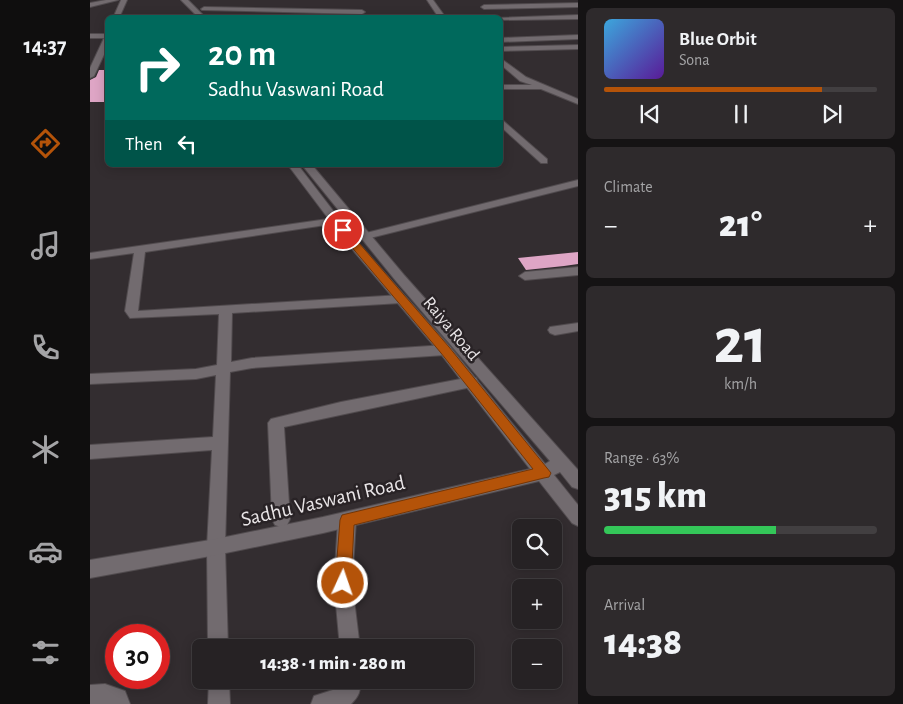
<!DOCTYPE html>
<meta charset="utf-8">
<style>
:root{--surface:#262224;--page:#2e2a2c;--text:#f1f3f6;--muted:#a4a4a6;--line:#423f41;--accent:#b45309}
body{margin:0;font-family:"Alegreya Sans",sans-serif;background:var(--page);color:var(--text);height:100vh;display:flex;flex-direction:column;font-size:19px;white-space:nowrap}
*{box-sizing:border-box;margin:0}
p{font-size:16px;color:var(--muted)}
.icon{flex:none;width:28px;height:28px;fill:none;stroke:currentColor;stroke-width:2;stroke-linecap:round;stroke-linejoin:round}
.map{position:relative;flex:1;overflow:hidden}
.sheet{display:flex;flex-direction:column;gap:8px;padding:8px;background:#151314;width:325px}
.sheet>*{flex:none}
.guide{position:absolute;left:15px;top:15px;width:398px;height:152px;border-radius:8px;box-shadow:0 2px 12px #0003,0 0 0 1px var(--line);background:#00695c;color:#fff;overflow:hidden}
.controls{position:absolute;left:422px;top:519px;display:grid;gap:10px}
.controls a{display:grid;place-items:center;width:50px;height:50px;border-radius:8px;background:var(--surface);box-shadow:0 2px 12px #0003,0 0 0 1px var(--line);font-size:25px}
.speed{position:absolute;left:15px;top:624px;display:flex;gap:10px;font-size:25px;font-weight:700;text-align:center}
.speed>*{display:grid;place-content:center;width:65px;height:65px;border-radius:50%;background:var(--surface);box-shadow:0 2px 12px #0003,0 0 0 1px var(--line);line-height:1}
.speed .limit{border:8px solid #d22;background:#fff;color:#111}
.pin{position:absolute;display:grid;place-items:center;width:42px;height:42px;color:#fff;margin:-21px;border:2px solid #fff;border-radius:50%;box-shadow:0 1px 5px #0007}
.me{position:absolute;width:55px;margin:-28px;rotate:3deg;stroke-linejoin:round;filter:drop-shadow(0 0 4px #0008)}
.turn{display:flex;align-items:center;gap:18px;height:105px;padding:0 20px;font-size:22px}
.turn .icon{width:65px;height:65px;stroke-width:2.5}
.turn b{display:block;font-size:35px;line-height:42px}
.then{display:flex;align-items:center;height:48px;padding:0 20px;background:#0003;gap:10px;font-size:19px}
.big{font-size:38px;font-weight:800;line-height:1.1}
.sheet .tile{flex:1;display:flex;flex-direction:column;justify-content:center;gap:8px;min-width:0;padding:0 18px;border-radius:8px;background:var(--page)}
.sheet .dial{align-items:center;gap:0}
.dial b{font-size:65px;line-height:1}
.song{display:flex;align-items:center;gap:15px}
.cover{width:60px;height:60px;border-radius:8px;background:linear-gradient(135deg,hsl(200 70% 55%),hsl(270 70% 35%))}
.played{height:5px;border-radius:2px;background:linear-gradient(90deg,var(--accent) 80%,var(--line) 80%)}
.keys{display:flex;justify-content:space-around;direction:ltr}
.heat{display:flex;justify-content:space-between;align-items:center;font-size:28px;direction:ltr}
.charge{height:8px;border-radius:4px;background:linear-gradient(90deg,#34c759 63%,var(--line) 0)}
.trip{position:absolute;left:102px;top:639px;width:282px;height:50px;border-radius:8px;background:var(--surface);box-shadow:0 2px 12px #0003,0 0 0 1px var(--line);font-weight:800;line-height:50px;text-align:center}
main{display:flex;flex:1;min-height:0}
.menu{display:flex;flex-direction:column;width:90px;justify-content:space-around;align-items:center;background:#0f0e0e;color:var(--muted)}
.menu .icon{width:35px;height:35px}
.menu .on{color:var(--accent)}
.menu b{font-size:22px;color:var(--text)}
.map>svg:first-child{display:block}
</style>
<main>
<nav class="menu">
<b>14:37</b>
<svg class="icon on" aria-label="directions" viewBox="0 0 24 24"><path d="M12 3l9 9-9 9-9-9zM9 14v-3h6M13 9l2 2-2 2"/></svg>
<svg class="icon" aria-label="music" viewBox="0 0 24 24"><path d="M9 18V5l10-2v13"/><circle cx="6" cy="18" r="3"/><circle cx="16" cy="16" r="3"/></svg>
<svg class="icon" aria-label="phone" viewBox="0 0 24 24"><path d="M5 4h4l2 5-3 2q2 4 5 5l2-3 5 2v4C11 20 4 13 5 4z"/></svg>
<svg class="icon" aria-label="climate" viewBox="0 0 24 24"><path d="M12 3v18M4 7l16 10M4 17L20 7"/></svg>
<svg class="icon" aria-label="car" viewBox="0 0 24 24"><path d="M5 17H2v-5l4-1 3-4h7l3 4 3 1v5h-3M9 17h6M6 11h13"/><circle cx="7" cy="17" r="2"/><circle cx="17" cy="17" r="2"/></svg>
<svg class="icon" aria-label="filters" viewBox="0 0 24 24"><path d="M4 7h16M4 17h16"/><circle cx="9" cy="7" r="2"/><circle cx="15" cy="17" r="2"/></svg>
</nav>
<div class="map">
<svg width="488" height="704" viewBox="0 0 488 704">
<rect width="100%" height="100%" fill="#332d30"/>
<g fill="#dea5c5">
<path d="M9,70H18V102H0V80L6,77Z"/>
<path d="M488,252V264L474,266L436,270L428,258Z"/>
</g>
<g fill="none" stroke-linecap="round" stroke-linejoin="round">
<defs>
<g id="minor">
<path d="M31,0H37L29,18H23Z"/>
<path d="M337,0H343L356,18H349Z"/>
<path d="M488,3V7L394,9L391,7L394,5Z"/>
<path d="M114,7L272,10L275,12L272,14L112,10L111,9Z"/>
<path d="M488,15V19L410,20V18H407Z"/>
<path d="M0,34H18V46L4,76L0,78V68L14,38H0Z"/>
<path d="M488,35V39L410,42V38Z"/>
<path d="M488,45V49L410,51V47Z"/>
<path d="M410,58L436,77L488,99V104L451,89H410V85H442L430,81L410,64Z"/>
<path d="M410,118L457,159V163H451L410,126Z"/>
<path d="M488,180V186L260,243L254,240L256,238Z"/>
<path d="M245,218L249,219L250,221L249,223L55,252L48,311L311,295L317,299L311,303L142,313L141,362L162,358L355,345L360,347L362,350L360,353L355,355L162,368L140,372L135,547L138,648H118L117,547L122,450L0,459V445L123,437L126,375L106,379L0,384V374L106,369L127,365L129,314L40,318L35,311L44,253L0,259V253Z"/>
<path d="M488,267V275L435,280L429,276L435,272Z"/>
<path d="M488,323V331L465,335L460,333L458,330L460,327Z"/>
<path d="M381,377L386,378L388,382L386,386L194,427L200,519L197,525L191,527L185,525L182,519L178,423L181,419L251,402Z"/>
<path d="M257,512L263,514L266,520L262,583L270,648H250L244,583L248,520L251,514Z"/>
<path d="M119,680H139L140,704H118Z"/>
<path d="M250,680H270C271,691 269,696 261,704H221L224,696L246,689L249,686Z"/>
<path d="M15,684L35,691L40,704H0V685Z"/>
</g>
<g id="tertiary">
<path d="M16,0H28L0,7V3Z"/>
<path d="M91,0H98L116,18H109Z"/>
<path d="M198,165H208L264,238L360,347L455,464L460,461L306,281L212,165H222L314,275L488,470V489L482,487L470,472L464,475L488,505V526L482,523L449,481L233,533L126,555L0,578V560L126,539L233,517L440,469L350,353L256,242Z"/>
</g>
</defs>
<use href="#minor" stroke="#514b4e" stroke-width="2"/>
<use href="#tertiary" stroke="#514b4e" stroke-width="2"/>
<use href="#minor" fill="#726b6f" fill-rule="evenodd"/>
<use href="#tertiary" fill="#726b6f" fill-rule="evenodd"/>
</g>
<path fill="#b45309" stroke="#753606" d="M253,227L256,228L359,347L461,473L459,477L454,478L264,525L261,583L259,589L253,591L247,589L245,583L250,520L252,515L443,469L351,353L249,232V228Z"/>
<g text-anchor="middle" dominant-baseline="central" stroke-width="5" stroke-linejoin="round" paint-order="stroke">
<g font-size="18" fill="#e9e5e7" stroke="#292326">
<text transform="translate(361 329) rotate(50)">Raiya Road</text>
</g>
<g font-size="21" fill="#e9e5e7" stroke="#292326">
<text transform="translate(233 501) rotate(-13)">Sadhu Vaswani Road</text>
</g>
</g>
</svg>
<div class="controls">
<a><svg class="icon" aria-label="search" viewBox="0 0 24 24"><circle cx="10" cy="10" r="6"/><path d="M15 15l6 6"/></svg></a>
<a>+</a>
<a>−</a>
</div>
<div class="speed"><div class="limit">30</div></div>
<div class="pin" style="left:253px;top:230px;background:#d93025"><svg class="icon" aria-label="arrive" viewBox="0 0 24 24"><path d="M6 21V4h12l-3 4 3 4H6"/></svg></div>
<svg class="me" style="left:253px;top:583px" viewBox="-20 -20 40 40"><circle r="17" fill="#b45309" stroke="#fff" stroke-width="3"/><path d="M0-11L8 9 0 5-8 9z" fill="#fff"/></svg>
<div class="trip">14:38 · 1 min · 280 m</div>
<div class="guide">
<div class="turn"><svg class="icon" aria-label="right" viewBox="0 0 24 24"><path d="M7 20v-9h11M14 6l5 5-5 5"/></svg><div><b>20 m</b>Sadhu Vaswani Road</div></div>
<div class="then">Then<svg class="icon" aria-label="left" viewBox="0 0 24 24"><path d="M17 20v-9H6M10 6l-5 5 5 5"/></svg></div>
</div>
</div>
<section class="sheet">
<div class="tile">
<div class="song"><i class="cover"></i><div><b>Blue Orbit</b><p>Sona</p></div></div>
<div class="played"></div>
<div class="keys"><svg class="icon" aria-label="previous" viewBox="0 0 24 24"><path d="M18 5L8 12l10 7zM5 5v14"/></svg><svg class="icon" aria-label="pause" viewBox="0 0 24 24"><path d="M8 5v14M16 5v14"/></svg><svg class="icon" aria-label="next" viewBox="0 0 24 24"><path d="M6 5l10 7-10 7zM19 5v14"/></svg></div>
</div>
<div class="tile"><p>Climate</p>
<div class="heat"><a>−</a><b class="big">21°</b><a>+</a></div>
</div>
<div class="tile dial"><b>21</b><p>km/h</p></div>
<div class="tile"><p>Range · 63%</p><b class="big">315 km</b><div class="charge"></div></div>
<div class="tile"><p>Arrival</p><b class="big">14:38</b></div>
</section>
</main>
